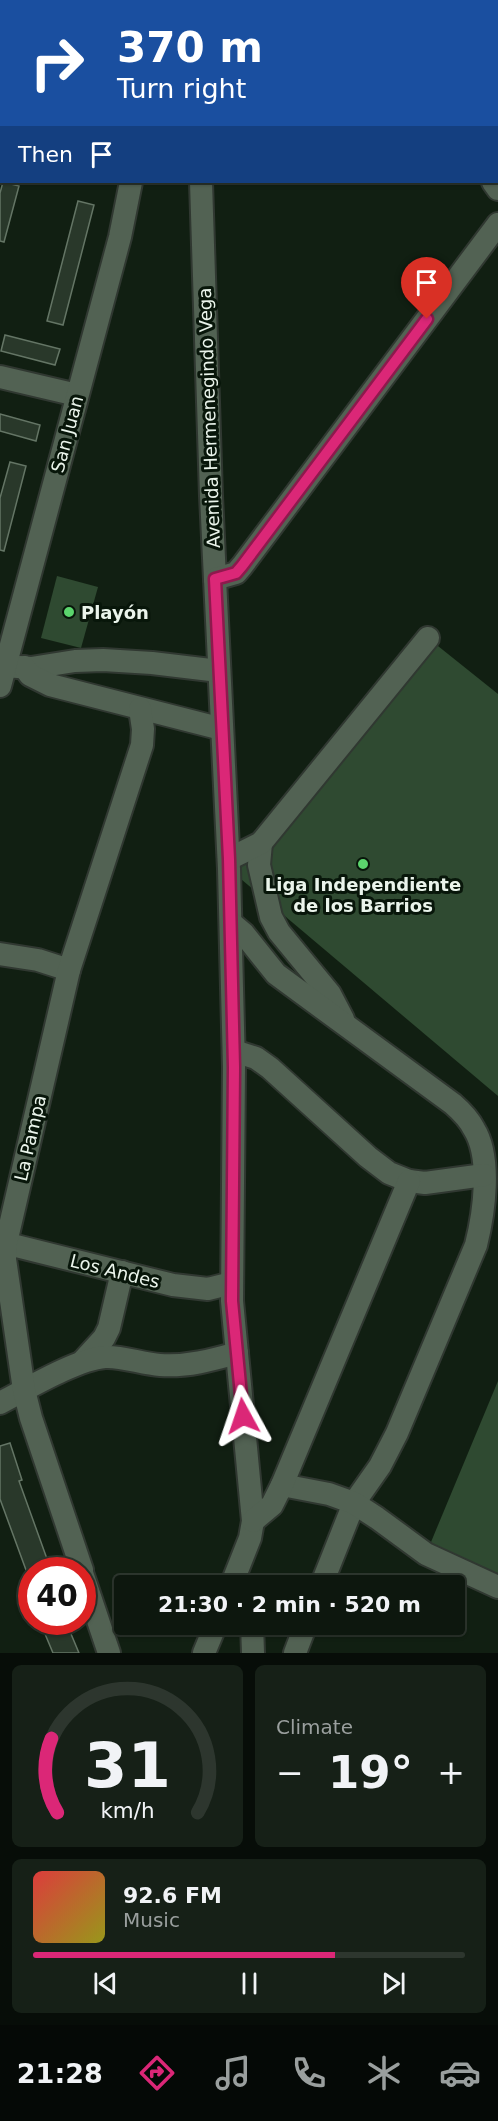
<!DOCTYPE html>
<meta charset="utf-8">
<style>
:root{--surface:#0d170e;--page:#162017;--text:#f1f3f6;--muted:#9a9f9e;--line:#2d362e;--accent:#db2777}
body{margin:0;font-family:"DejaVu Sans",sans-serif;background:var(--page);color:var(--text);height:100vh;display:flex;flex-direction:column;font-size:22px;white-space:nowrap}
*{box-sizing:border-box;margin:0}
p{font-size:20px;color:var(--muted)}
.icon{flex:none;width:33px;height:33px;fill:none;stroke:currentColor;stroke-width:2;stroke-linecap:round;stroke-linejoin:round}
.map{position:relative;height:1653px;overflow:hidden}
.panel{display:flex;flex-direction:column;gap:12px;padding:12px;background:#070d08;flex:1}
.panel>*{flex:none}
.hud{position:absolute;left:0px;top:0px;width:498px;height:183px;box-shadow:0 2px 4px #0004,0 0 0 2px var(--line);background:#1a4fa0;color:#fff;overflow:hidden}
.speed{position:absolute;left:18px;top:1557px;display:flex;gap:12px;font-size:30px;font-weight:700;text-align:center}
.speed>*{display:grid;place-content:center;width:78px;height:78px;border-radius:50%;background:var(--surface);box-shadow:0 2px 4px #0004,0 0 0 2px var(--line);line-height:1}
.speed .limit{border:9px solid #d22;background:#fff;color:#111}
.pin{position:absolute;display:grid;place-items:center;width:51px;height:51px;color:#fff;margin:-62px -26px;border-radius:50% 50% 50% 0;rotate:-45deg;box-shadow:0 0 6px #0007}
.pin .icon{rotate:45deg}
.me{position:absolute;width:66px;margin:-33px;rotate:355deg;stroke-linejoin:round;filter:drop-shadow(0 0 4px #0008)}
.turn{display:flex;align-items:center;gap:21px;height:126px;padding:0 18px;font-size:27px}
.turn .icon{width:78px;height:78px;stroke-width:2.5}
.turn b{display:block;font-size:42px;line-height:51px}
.then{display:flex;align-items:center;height:57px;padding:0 18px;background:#0003;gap:12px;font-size:22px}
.big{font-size:45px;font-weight:600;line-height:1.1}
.panel .widget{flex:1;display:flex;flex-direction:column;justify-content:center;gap:9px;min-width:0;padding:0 21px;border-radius:9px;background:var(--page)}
.panel .dial{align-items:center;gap:0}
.dial svg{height:156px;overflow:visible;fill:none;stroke:var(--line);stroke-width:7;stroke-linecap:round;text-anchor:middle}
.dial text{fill:var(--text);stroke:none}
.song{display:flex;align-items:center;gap:18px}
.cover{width:72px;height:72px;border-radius:9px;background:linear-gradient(135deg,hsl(0 70% 55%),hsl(60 70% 35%))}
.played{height:6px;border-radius:3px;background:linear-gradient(90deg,var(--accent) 70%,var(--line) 70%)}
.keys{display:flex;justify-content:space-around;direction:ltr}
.heat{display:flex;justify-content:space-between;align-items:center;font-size:33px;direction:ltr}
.panel .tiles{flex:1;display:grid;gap:12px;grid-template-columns:1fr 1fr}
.widget:last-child{grid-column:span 2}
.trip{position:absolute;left:114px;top:1575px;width:351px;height:60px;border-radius:6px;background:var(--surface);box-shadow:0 2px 4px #0004,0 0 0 2px var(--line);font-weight:600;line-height:60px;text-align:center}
.menu{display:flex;height:96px;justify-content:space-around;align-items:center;background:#050906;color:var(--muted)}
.menu .icon{width:42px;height:42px}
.menu .current{color:var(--accent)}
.menu b{font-size:27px;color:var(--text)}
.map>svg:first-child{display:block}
</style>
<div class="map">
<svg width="498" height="1653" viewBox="0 0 498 1653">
<rect width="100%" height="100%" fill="#111f12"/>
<g fill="#2f4a31">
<path d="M57,576L98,587L81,648L41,638Z"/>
<path d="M428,638L498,694V1096L229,869Z"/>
<path d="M498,1381V1600L428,1567L426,1554Z"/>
</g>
<g fill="#29382a" stroke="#647565" stroke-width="1.5">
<path d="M3,182L19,186L4,242L0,241V193Z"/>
<path d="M78,201L94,205L63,325L47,321Z"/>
<path d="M5,335L60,349L55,365L1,351Z"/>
<path d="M0,414L40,425L36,441L0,431Z"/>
<path d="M10,462L26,466L4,551L0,550V498Z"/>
<path d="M10,1443L22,1480L19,1481L51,1570H26L0,1499V1446Z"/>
<path d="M40,1622H66L79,1653H53Z"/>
</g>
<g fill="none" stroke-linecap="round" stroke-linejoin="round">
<defs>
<g id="minor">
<path d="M368,0L369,2"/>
<path d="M434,0L435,2"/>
<path d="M26,2L27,0"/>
<path d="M139,2V0"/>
<path d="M200,2V0"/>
<path d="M496,94L498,96"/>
<path d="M0,105L2,99"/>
<path d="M201,182L211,496L229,869L234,1067L232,1301L253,1521L250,1538L231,1586"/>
<path d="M493,182L498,189"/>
<path d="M0,377L77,395"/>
<path d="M215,579L236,573L242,566L498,224"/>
<path d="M5,666L31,668L75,661L103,660L152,663L219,671"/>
<path d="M24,667L30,675L50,685L222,729"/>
<path d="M0,686L120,237L131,182"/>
<path d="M261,843L259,865L271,917L279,932L330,994L343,1019"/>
<path d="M229,859L261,843L428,638"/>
<path d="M231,923L244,934L276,974L453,1104C461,1111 469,1119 474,1129C492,1158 484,1213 476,1245L397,1433L380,1466L354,1503L321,1586"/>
<path d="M0,954L38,960L69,970"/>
<path d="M234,1051L256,1058L270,1068L368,1157L389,1173L409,1181L425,1183L484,1175"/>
<path d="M0,1242L173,1285L208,1289L232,1283"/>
<path d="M83,1361L104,1338L109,1328L122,1272"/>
<path d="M0,1403C27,1389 77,1359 105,1357C122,1356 143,1364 160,1365C187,1367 212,1360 237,1353"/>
<path d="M282,1485L329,1494L354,1503L377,1518L426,1554L498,1587"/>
<path d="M253,1521L272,1505L282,1485L409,1181"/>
<path d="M82,1570L31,1418L24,1390L5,1259L6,1243L69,970L142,745L143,729L140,709"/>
<path d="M82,1573L109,1653"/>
<path d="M252,1624L253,1653"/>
<path d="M204,1653L216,1624"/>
<path d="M295,1653L306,1624"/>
</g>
</defs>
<use href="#minor" stroke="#303831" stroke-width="26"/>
<path stroke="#758176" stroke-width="3" stroke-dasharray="4.5 3" stroke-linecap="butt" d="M0,66L2,60"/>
<use href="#minor" stroke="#526253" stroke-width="22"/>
</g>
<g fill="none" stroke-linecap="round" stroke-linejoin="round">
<defs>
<path id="route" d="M243,1416L232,1301L234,1067L229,859L215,579L236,573L242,566L427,319"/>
</defs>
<use href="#route" stroke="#8e194d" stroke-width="15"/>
<use href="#route" stroke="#db2777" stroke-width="10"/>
</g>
<g fill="#5bd56d" stroke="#08160a" stroke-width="2">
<circle cx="69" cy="612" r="6"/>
<circle cx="363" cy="864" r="6"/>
</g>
<g text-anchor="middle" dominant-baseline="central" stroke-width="6" stroke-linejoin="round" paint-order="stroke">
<g font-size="18" fill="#eaf4eb" stroke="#08160a">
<text transform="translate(209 418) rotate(-92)">Avenida Hermenegindo Vega</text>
<text transform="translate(67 434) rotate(-75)">San Juan</text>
<text transform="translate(30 1138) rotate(-77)">La Pampa</text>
<text transform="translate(115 1271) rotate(14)">Los Andes</text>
</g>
<g font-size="18" font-weight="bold" fill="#eaf4eb" stroke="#08160a" text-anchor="start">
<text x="81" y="612">Playón</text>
<text x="363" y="884" text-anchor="middle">Liga Independiente<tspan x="363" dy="21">de los Barrios</tspan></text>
</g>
</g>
</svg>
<div class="speed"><div class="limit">40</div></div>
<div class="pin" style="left:427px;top:319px;background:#d93025"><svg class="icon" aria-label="arrive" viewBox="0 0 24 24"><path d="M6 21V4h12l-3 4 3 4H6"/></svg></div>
<svg class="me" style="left:243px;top:1416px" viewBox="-20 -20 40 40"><path d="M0-17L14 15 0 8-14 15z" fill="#db2777" stroke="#fff" stroke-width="4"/></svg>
<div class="trip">21:30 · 2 min · 520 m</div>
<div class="hud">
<div class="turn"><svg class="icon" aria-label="right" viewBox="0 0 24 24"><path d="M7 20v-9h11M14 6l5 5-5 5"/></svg><div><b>370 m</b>Turn right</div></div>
<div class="then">Then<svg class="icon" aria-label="arrive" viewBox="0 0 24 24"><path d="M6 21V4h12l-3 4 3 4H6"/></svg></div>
</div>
</div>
<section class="panel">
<div class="tiles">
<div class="widget dial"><svg viewBox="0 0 100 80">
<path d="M14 69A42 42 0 1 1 86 69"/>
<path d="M14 69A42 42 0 0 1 11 31" stroke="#db2777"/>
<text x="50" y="56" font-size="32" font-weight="700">31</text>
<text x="50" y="72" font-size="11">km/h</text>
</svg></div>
<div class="widget"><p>Climate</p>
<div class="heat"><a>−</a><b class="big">19°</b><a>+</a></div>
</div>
<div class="widget">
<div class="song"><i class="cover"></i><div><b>92.6 FM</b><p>Music</p></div></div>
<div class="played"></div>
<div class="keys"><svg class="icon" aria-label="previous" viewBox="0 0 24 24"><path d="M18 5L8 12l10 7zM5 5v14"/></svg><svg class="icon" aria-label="pause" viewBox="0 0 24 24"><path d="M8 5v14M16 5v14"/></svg><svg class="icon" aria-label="next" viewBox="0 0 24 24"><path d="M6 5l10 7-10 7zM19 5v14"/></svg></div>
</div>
</div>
</section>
<nav class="menu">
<b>21:28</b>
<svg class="icon current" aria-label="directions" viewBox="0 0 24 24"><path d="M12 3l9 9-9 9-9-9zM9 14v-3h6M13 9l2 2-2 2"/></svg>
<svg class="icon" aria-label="music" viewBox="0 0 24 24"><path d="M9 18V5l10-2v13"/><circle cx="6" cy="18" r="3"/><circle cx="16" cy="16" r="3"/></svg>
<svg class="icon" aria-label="phone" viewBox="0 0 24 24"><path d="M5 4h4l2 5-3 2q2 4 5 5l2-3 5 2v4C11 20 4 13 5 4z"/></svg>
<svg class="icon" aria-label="climate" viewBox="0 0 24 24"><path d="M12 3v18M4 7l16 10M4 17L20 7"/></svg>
<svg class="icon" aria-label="car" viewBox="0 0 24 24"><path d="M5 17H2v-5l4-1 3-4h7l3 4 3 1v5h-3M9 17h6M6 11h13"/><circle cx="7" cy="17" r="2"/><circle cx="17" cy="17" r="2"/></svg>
</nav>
